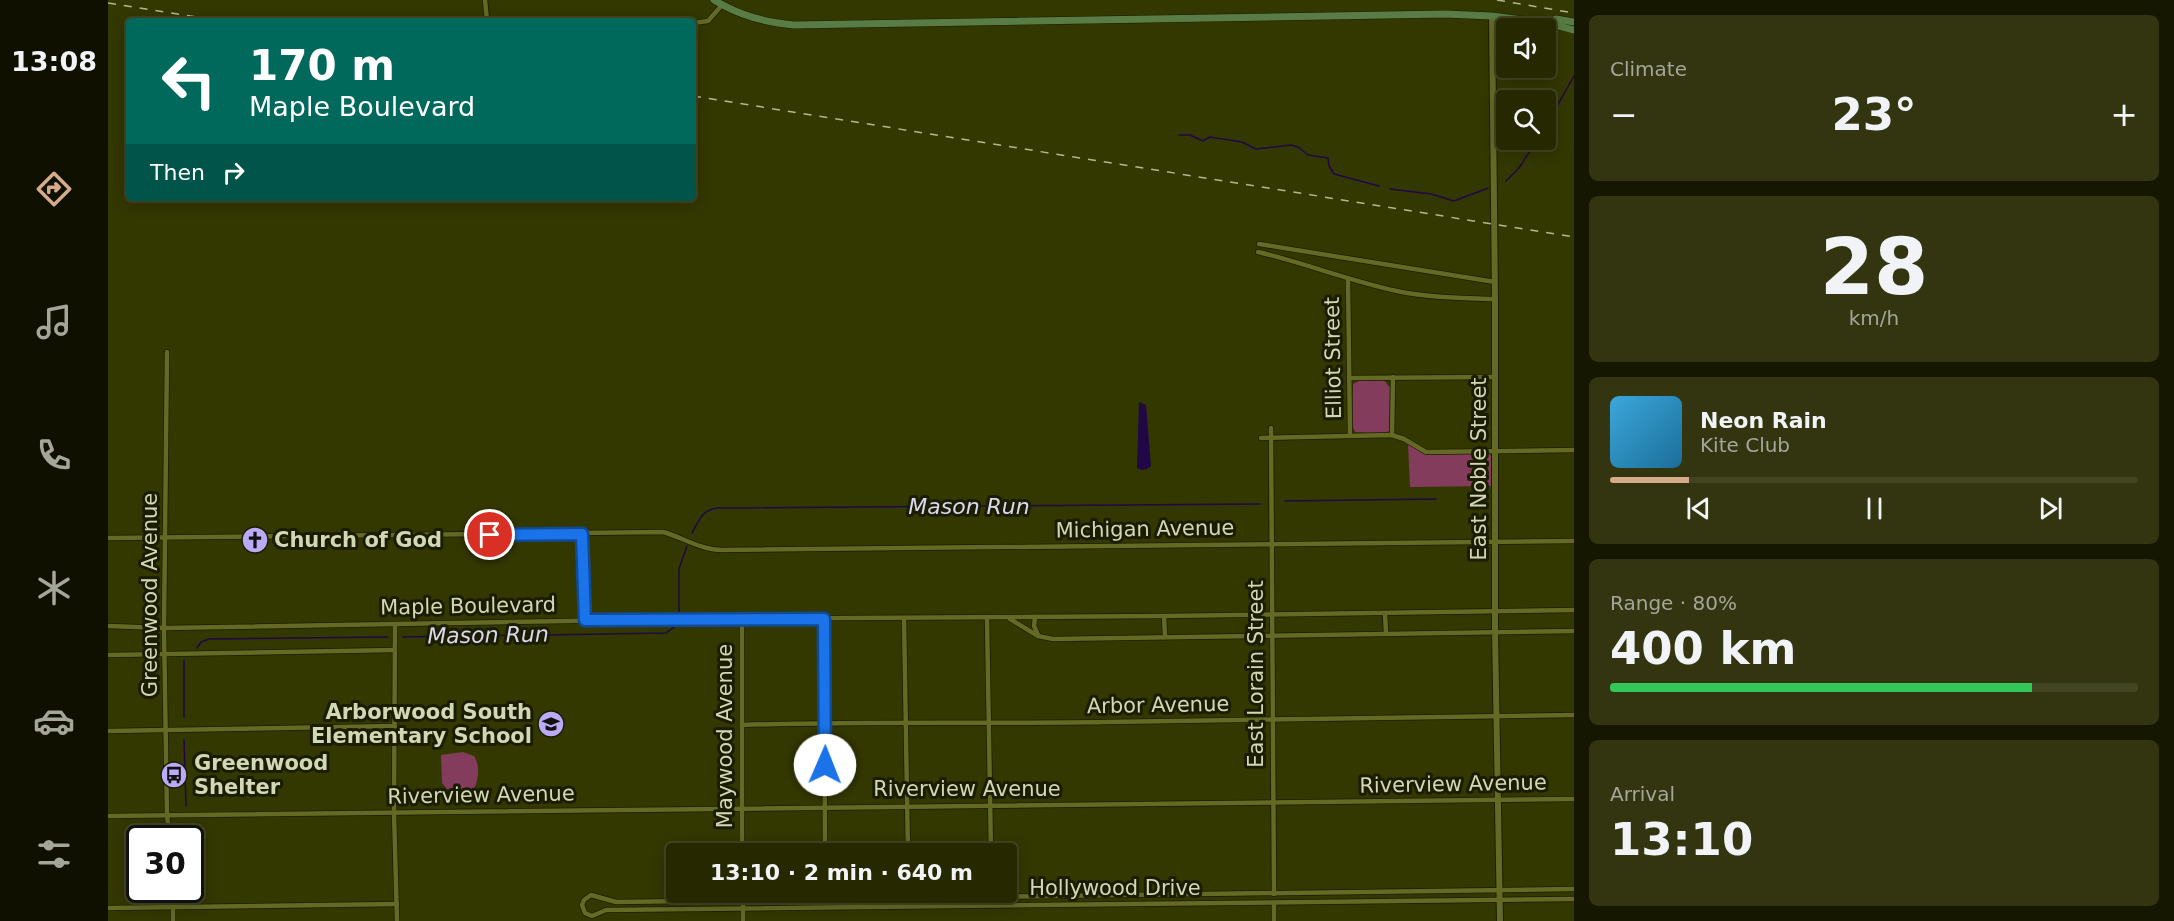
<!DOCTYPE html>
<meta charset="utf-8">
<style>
:root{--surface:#262900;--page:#32350f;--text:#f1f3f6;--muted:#a4a699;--line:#424522;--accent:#d6ab8b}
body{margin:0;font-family:"DejaVu Sans",sans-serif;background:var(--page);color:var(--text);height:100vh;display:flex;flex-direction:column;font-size:22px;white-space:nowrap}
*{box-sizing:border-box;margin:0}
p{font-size:20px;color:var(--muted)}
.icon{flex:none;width:33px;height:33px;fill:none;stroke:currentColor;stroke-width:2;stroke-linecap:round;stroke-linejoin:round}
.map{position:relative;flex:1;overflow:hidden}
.drawer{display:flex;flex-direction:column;gap:15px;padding:15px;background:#151700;width:600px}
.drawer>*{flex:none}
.hud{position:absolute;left:18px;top:18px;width:570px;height:183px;border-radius:6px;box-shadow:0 3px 15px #0003,0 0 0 2px var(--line);background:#00695c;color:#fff;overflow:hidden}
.controls{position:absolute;left:1388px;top:18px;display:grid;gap:12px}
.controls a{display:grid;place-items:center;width:60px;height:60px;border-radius:6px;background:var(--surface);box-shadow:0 3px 15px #0003,0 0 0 2px var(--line);font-size:30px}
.speed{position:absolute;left:18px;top:825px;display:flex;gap:12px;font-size:30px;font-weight:700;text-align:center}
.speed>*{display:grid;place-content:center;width:78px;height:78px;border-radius:50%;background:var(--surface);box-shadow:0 3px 15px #0003,0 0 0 2px var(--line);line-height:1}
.speed .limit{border:3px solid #111;border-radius:9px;background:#fff;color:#111}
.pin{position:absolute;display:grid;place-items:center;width:51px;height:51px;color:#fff;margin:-26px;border:3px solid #fff;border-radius:50%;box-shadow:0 2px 6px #0007}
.me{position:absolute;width:66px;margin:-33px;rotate:1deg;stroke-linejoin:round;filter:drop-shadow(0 0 4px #0008)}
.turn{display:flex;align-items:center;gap:21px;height:126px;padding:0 24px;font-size:27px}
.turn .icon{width:78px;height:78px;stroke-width:2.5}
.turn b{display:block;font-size:42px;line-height:51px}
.then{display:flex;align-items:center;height:57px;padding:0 24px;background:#0003;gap:12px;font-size:22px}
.big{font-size:45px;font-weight:800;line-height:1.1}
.drawer .tile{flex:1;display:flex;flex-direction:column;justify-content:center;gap:9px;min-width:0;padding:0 21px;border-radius:9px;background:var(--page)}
.drawer .dial{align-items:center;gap:0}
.dial b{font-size:78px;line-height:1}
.song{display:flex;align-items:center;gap:18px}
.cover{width:72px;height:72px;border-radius:9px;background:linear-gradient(135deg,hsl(200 70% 55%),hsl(200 70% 35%))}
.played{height:6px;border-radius:3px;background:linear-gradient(90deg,var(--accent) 15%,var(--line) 15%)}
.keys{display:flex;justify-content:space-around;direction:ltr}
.heat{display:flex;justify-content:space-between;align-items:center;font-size:33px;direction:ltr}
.charge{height:9px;border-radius:4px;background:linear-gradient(90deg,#34c759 80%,var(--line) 0)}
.trip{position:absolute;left:558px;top:843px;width:351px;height:60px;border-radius:6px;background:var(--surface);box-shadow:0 3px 15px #0003,0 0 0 2px var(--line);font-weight:800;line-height:60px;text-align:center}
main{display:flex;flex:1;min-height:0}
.tab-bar{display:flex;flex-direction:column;width:108px;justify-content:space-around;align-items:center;background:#0f1000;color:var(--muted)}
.tab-bar .icon{width:42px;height:42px}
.tab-bar .on{color:var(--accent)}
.tab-bar b{font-size:27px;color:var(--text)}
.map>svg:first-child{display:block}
</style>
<main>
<nav class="tab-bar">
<b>13:08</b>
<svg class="icon on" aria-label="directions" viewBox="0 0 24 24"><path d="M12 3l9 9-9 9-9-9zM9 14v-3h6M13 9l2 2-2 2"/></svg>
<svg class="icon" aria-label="music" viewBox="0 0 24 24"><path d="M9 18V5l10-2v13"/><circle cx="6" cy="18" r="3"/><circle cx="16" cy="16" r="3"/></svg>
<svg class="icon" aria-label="phone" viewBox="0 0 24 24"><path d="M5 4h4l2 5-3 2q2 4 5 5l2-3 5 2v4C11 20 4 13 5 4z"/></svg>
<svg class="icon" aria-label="climate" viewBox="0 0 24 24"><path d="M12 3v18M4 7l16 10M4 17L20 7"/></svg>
<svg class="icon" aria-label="car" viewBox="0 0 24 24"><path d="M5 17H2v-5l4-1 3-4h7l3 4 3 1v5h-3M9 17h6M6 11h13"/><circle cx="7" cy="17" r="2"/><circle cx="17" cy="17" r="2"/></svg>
<svg class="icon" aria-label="filters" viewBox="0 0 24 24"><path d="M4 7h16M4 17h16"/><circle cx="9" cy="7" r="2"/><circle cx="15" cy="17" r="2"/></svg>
</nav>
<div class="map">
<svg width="1466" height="921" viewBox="0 0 1466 921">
<rect width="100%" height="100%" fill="#333700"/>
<g fill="#833c5c">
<path d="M1276,380L1282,388L1281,431L1274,434L1247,432L1244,424L1245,384L1251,381Z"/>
<path d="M1300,444L1329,453L1382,454L1385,458V486L1302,487Z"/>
<path d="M355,752L366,756C372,765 371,779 366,789H339L334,783L333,755Z"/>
</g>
<path fill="#200846" d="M1031,402L1038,405L1043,466C1039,470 1034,471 1029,468Z"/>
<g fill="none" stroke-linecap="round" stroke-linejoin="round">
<g stroke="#200846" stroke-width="1.5">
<path d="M1437,127L1466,76"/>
<path d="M1071,135H1082L1095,141L1102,137L1134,142L1148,149L1183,145L1190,147L1200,155L1220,158L1221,166L1226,174L1271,186"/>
<path d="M1398,181L1411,168L1429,140"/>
<path d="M1282,189L1323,194L1346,201L1380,188"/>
<path d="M1177,501L1328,499"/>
<path d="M584,533C591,520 595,509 610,508L1152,504"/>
<path d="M571,612V569L579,546"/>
<path d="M295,637L558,633L569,625"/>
<path d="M89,648L93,642L101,639L280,637"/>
<path d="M76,660V717"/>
<path d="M76,740L78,806"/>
<path d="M78,826V838"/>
<path d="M79,890V893"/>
</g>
<defs>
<g id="minor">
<path d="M377,0L379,21"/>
<path d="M585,23L600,21L614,5"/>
<path d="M1151,244L1387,282"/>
<path d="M1150,252C1197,263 1242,281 1289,291C1322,298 1354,298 1387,299"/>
<path d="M1240,279L1242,436"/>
<path d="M59,352L56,628L59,816L62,838"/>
<path d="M1242,378L1387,377"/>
<path d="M1163,428L1166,894"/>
<path d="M1284,435L1285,377"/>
<path d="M1153,438L1284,435L1296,439L1318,452L1466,450"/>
<path d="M474,534L476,620"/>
<path d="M0,538L555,532C576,538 593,550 614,550L1466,541"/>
<path d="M1277,614L1278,633"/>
<path d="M1056,616L1057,636"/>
<path d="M927,617L926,626L930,635"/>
<path d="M796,618L800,854"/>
<path d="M879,618L883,854"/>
<path d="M634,619V854"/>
<path d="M716,619L717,854"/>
<path d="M902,619L930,636L945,639L1466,631"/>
<path d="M287,624L286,812L289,921"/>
<path d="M0,626L56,628L580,619L1056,616L1466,610"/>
<path d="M0,655L287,650"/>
<path d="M634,725C755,721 877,724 998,722C1154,721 1310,716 1466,715"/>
<path d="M0,731L287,726"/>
<path d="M0,816L1466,799"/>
<path d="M1466,889L508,902L483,895L476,900L474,905L477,913L484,916L498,910L1466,899"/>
<path d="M65,890V921"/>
<path d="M635,892V921"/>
<path d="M1166,903V921"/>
<path d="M0,908L289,904"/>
</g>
<path id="tertiary" d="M1384,16L1387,299V631L1392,921"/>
<g id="secondary">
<path d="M606,0C632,16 657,22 686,25L1337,14L1384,16L1440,23L1466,30"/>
<path d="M1440,23L1448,19L1466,22"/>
</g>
</defs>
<use href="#minor" stroke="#1b1d00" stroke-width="6"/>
<use href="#tertiary" stroke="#1b1d00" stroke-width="8"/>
<use href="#secondary" stroke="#1b1d00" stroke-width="8"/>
<use href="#minor" stroke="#646a24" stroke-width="4.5"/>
<use href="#tertiary" stroke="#646a24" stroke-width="6"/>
<use href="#secondary" stroke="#587c44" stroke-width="7"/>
<g stroke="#b3b891" stroke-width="1.5" stroke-dasharray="8 8" stroke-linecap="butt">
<path d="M1389,0L1466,13"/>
<path d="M0,3L113,21"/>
<path d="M585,96L1466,237"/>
</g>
</g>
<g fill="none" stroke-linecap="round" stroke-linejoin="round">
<defs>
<path id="route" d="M382,535L474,534L477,620L716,619L717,765"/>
</defs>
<use href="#route" stroke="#114b97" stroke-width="15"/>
<use href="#route" stroke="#1a73e8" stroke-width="10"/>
</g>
<defs>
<symbol id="church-disc" viewBox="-11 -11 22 22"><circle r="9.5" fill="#bbaaf6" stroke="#1b1d02"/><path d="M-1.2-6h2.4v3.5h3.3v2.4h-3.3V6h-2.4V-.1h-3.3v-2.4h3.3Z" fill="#111"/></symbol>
<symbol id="school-disc" viewBox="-11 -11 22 22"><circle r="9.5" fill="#bbaaf6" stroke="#1b1d02"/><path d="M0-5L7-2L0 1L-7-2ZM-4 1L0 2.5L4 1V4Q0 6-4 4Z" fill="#111"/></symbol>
<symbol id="bus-disc" viewBox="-11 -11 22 22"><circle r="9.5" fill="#bbaaf6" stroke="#1b1d02"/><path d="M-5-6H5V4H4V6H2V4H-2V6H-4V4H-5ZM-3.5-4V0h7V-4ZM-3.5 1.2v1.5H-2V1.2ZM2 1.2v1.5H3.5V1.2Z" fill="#111"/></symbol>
</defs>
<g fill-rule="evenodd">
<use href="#church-disc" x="132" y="525" width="30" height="30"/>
<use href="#school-disc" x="428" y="709" width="30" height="30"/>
<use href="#bus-disc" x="51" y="760" width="30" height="30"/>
</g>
<g text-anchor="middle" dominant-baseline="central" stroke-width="6" stroke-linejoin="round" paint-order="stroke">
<g font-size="21" fill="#d2d7b4" stroke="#1b1d02">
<text transform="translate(1225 358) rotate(-91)">Elliot Street</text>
<text transform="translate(1371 469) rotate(-90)">East Noble Street</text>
<text transform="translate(1037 529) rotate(-1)">Michigan Avenue</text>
<text transform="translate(42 595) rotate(-90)">Greenwood Avenue</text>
<text transform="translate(360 606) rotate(-1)">Maple Boulevard</text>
<text transform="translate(1148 674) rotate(-90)">East Lorain Street</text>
<text transform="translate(1050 705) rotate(-1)">Arbor Avenue</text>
<text transform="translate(617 736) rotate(-90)">Maywood Avenue</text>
<text transform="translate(1345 784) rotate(-1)">Riverview Avenue</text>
<text x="859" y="789">Riverview Avenue</text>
<text transform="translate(373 795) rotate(-1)">Riverview Avenue</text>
<text x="1007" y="888">Hollywood Drive</text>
</g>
<g font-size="21" font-weight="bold" fill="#d2d7b4" stroke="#1b1d02" text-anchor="start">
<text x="166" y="540">Church of God</text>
<text x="424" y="712" text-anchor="end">Arborwood South<tspan x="424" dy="24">Elementary School</tspan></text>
<text x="86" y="763">Greenwood<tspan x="86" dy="24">Shelter</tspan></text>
</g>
<g font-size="22" font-style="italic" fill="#dbd7ee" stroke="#1b1d02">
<text x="861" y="506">Mason Run</text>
<text transform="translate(380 635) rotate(-1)">Mason Run</text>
</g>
</g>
</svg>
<div class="controls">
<a><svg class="icon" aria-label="sound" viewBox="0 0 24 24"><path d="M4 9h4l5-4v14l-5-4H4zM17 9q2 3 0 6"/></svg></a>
<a><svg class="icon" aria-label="search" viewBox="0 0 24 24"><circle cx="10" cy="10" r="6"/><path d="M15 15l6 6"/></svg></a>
</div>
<div class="speed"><div class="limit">30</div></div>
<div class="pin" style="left:382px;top:535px;background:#d93025"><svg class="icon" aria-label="arrive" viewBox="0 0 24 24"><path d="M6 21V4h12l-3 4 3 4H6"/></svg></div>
<svg class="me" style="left:717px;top:765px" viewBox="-20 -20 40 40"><circle r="19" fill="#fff"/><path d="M0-13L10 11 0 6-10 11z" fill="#1a73e8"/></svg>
<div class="trip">13:10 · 2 min · 640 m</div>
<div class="hud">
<div class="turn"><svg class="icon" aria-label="left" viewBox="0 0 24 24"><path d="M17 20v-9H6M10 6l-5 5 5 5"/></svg><div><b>170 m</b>Maple Boulevard</div></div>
<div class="then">Then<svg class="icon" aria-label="right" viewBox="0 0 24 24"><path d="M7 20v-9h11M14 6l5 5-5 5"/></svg></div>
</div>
</div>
<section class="drawer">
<div class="tile"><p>Climate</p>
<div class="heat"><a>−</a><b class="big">23°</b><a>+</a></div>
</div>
<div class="tile dial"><b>28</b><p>km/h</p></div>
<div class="tile">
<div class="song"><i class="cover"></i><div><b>Neon Rain</b><p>Kite Club</p></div></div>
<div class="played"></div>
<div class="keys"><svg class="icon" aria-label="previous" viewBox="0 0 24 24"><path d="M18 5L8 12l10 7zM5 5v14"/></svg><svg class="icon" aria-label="pause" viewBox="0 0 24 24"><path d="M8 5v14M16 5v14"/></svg><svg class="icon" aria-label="next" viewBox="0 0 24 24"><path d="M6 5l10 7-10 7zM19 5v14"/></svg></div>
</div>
<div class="tile"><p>Range · 80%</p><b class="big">400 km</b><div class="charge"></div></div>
<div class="tile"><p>Arrival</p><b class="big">13:10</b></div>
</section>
</main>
